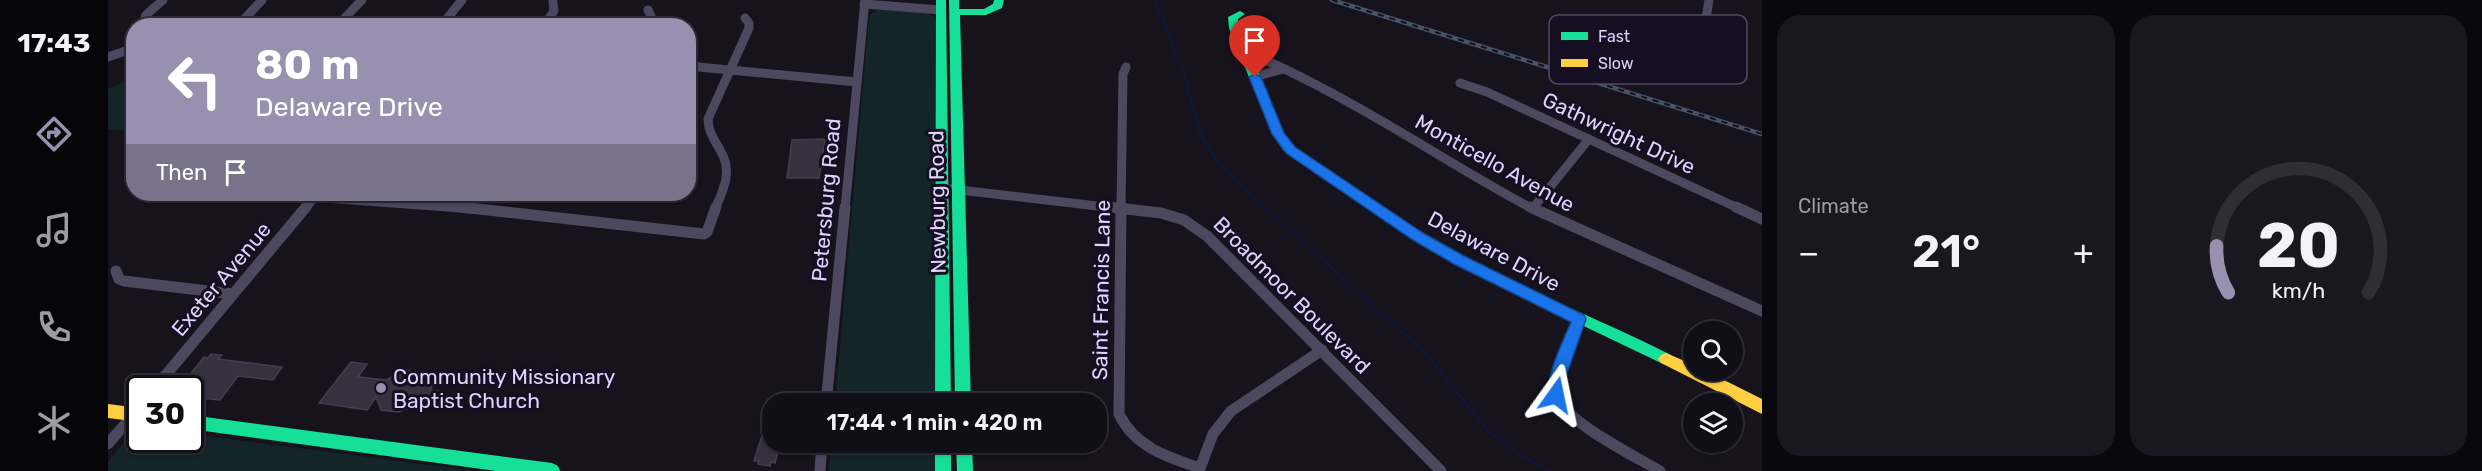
<!DOCTYPE html>
<meta charset="utf-8">
<style>
:root{--surface:#100e16;--page:#19171f;--text:#f1f3f6;--muted:#9c9ca1;--line:#302e35;--accent:#9790ae}
body{margin:0;font-family:Rubik,sans-serif;background:var(--page);color:var(--text);height:100vh;display:flex;flex-direction:column;font-size:22px;white-space:nowrap}
*{box-sizing:border-box;margin:0}
p{font-size:20px;color:var(--muted)}
.icon{flex:none;width:33px;height:33px;fill:none;stroke:currentColor;stroke-width:2;stroke-linecap:round;stroke-linejoin:round}
.map{position:relative;flex:1;overflow:hidden}
.drawer{display:flex;flex-direction:column;gap:15px;padding:15px;background:#09080c;width:720px}
.drawer>*{flex:none}
.guide{position:absolute;left:18px;top:18px;width:570px;height:183px;border-radius:24px;box-shadow:0 2px 4px #0004,0 0 0 2px var(--line);background:#9790ae;color:#fff;overflow:hidden}
.controls{position:absolute;left:1575px;top:321px;display:grid;gap:12px}
.controls a{display:grid;place-items:center;width:60px;height:60px;border-radius:50%;background:var(--surface);box-shadow:0 2px 4px #0004,0 0 0 2px var(--line);font-size:30px}
.speed{position:absolute;left:18px;top:375px;display:flex;gap:12px;font-size:30px;font-weight:700;text-align:center}
.speed>*{display:grid;place-content:center;width:78px;height:78px;border-radius:50%;background:var(--surface);box-shadow:0 2px 4px #0004,0 0 0 2px var(--line);line-height:1}
.speed .limit{border:3px solid #111;border-radius:9px;background:#fff;color:#111}
.pin{position:absolute;display:grid;place-items:center;width:51px;height:51px;color:#fff;margin:-62px -26px;border-radius:50% 50% 50% 0;rotate:-45deg;box-shadow:0 0 6px #0007}
.pin .icon{rotate:45deg}
.me{position:absolute;width:66px;margin:-33px;rotate:12deg;stroke-linejoin:round;filter:drop-shadow(0 0 4px #0008)}
.turn{display:flex;align-items:center;gap:21px;height:126px;padding:0 30px;font-size:27px}
.turn .icon{width:78px;height:78px;stroke-width:2.5}
.turn b{display:block;font-size:42px;line-height:51px}
.then{display:flex;align-items:center;height:57px;padding:0 30px;background:#0003;gap:12px;font-size:22px}
.big{font-size:45px;font-weight:600;line-height:1.1}
.drawer .tile{flex:1;display:flex;flex-direction:column;justify-content:center;gap:9px;min-width:0;padding:0 21px;border-radius:24px;background:var(--page)}
.drawer .dial{align-items:center;gap:0}
.dial svg{height:156px;overflow:visible;fill:none;stroke:var(--line);stroke-width:7;stroke-linecap:round;text-anchor:middle}
.dial text{fill:var(--text);stroke:none}
.heat{display:flex;justify-content:space-between;align-items:center;font-size:33px;direction:ltr}
.drawer .tiles{flex:1;display:grid;gap:15px;grid-template-columns:repeat(2,1fr)}
.trip{position:absolute;left:654px;top:393px;width:345px;height:60px;border-radius:24px;background:var(--surface);box-shadow:0 2px 4px #0004,0 0 0 2px var(--line);font-weight:600;line-height:60px;text-align:center}
main{display:flex;flex:1;min-height:0}
.tab-bar{display:flex;flex-direction:column;width:108px;justify-content:space-around;align-items:center;background:#060609;color:var(--muted)}
.tab-bar .icon{width:42px;height:42px}
.tab-bar .current{color:var(--accent)}
.tab-bar b{font-size:27px;color:var(--text)}
.map>svg:first-child{display:block}
</style>
<main>
<nav class="tab-bar">
<b>17:43</b>
<svg class="icon current" aria-label="directions" viewBox="0 0 24 24"><path d="M12 3l9 9-9 9-9-9zM9 14v-3h6M13 9l2 2-2 2"/></svg>
<svg class="icon" aria-label="music" viewBox="0 0 24 24"><path d="M9 18V5l10-2v13"/><circle cx="6" cy="18" r="3"/><circle cx="16" cy="16" r="3"/></svg>
<svg class="icon" aria-label="phone" viewBox="0 0 24 24"><path d="M5 4h4l2 5-3 2q2 4 5 5l2-3 5 2v4C11 20 4 13 5 4z"/></svg>
<svg class="icon" aria-label="climate" viewBox="0 0 24 24"><path d="M12 3v18M4 7l16 10M4 17L20 7"/></svg>
</nav>
<div class="map">
<svg width="1654" height="471" viewBox="0 0 1654 471">
<rect width="100%" height="100%" fill="#16131d"/>
<g fill="#132529">
<path d="M771,9L817,12L826,16L829,22L828,403L727,404L761,16Z"/>
<path d="M25,78V132L0,129V89Z"/>
<path d="M29,427H31L32,440H82L83,434L368,471H0V462Z"/>
<path d="M723,443H828V471H721Z"/>
</g>
<g fill="none" stroke-linecap="round" stroke-linejoin="round">
<path stroke="#0e1839" stroke-width="2" d="M1047,0L1076,73L1092,132L1110,164L1317,353L1380,431L1409,453L1441,471"/>
</g>
<g fill="#36313f" stroke="#443e50" stroke-width="1.5">
<path d="M714,139L717,140L711,178H679L684,140Z"/>
<path d="M103,354L114,355L110,359L174,367L165,380L130,376L112,400L82,397V388H71L96,357L100,358Z"/>
<path d="M243,362L259,364L250,377L278,380L298,370L315,373L321,386H324L322,390L330,391L325,400L317,399L314,403L291,412L273,410L268,397L259,410L211,403Z"/>
<path d="M663,407L664,442H673L667,463L663,462L662,466L650,464L651,461H646Z"/>
</g>
<g fill="none" stroke-linecap="round" stroke-linejoin="round">
<g stroke="#4c495e" stroke-width="9">
<path d="M756,4L833,10"/>
<path d="M35,26L38,15L55,0"/>
<path d="M130,26L154,0"/>
<path d="M229,26L254,0"/>
<path d="M333,26L354,0"/>
<path d="M436,26L446,11L445,2"/>
<path d="M539,26L543,16L540,10"/>
<path d="M1594,42L1601,0"/>
<path d="M1139,53C1165,62 1189,75 1214,88C1286,125 1353,171 1425,209"/>
<path d="M0,57L26,48"/>
<path d="M580,66L749,82"/>
<path d="M1146,77L1175,69"/>
<path d="M1352,83L1379,92L1632,209"/>
<path d="M834,188L1015,209"/>
<path d="M163,194L366,209"/>
<path d="M1425,208L1481,139"/>
<path d="M197,209L208,195"/>
<path d="M607,209C616,189 625,170 612,150C606,139 600,131 600,119L641,28V23L637,18"/>
<path d="M737,209L757,0"/>
<path d="M1013,209L1015,74L1018,67"/>
</g>
<g stroke="#4c495e" stroke-width="11">
<path d="M352,207L596,234L599,232L608,207"/>
<path d="M1001,207L1053,213L1076,220L1099,236L1333,471"/>
<path d="M1013,207L1011,414C1027,447 1059,457 1092,468"/>
<path d="M1422,207L1654,311"/>
<path d="M1628,207L1654,219"/>
<path d="M8,271L11,279L16,281L125,294"/>
<path d="M1471,319C1464,335 1443,377 1448,394C1456,422 1527,456 1552,471"/>
<path d="M47,388L198,207"/>
<path d="M718,404L737,207"/>
<path d="M0,444L32,407"/>
<path d="M712,471L714,442"/>
<path d="M1091,471L1105,434L1123,411L1214,350"/>
</g>
<g fill="#16e098" fill-rule="evenodd">
<path d="M828,0H838L843,404H827Z"/>
<path d="M841,0H851V9H876L885,4L886,0H896L894,8L878,15H852L863,404H847Z"/>
<path d="M1132,11L1137,14L1130,19L1131,28L1176,133L1183,144C1240,183 1296,224 1356,256C1423,293 1495,321 1563,355L1566,359L1563,363L1558,365L1553,363L1346,264L1280,223L1175,150L1164,134L1121,28L1120,17Z"/>
<path d="M82,415L444,463L450,466L452,471H388L82,429Z"/>
<rect x="827" y="442" width="16" height="29"/>
<path d="M848,442H864L865,471H849Z"/>
</g>
<g fill="#ffcf43" fill-rule="evenodd">
<path d="M1558,353L1586,365V370H1596L1654,399V414L1553,363L1550,359L1553,355Z"/>
<path d="M0,404L32,408V422L0,418Z"/>
</g>
<defs>
<path id="rail" d="M1224,0L1654,134"/>
</defs>
<use href="#rail" stroke="#465466" stroke-width="4.5"/>
<use href="#rail" stroke="#150f21" stroke-width="2" stroke-dasharray="6" stroke-linecap="butt"/>
</g>
<path fill="#1a73e8" stroke="#114b97" stroke-width="1.5" d="M1147,74L1153,77L1176,133L1187,147L1315,233L1356,256L1476,315L1478,319L1457,379L1453,400L1448,402L1442,400C1434,383 1456,339 1463,322L1346,264L1305,240L1178,153L1164,134L1141,77Z"/>
<circle fill="#9790ae" stroke="#150f21" stroke-width="2" cx="273" cy="388" r="6"/>
<g text-anchor="middle" dominant-baseline="central" stroke-width="6" stroke-linejoin="round" paint-order="stroke">
<g font-size="21" fill="#ddd3fc" stroke="#150f21">
<text transform="translate(1511 133) rotate(25)">Gathwright Drive</text>
<text transform="translate(1387 163) rotate(29)">Monticello Avenue</text>
<text transform="translate(718 200) rotate(-85)">Petersburg Road</text>
<text transform="translate(829 202) rotate(-91)">Newburg Road</text>
<text transform="translate(1386 251) rotate(28)">Delaware Drive</text>
<text transform="translate(113 279) rotate(-50)">Exeter Avenue</text>
<text transform="translate(993 290) rotate(-89)">Saint Francis Lane</text>
<text transform="translate(1184 295) rotate(45)">Broadmoor Boulevard</text>
</g>
<g font-size="21" fill="#ddd3fc" stroke="#150f21" text-anchor="start">
<text x="285" y="376">Community Missionary<tspan x="285" dy="24">Baptist Church</tspan></text>
</g>
</g>
<rect x="1441" y="15" width="198" height="69" rx="9" fill="#150f21" stroke="#514a63" stroke-width="1.5"/>
<rect x="1453" y="32" width="27" height="8" fill="#16e098"/>
<rect x="1453" y="59" width="27" height="8" fill="#ffcf43"/>
<g font-size="16" fill="#ddd3fc">
<text x="1490" y="42">Fast</text>
<text x="1490" y="69">Slow</text>
</g>
</svg>
<div class="controls">
<a><svg class="icon" aria-label="search" viewBox="0 0 24 24"><circle cx="10" cy="10" r="6"/><path d="M15 15l6 6"/></svg></a>
<a><svg class="icon" aria-label="layers" viewBox="0 0 24 24"><path d="M12 4l9 5-9 5-9-5zM3 14l9 5 9-5"/></svg></a>
</div>
<div class="speed"><div class="limit">30</div></div>
<div class="pin" style="left:1147px;top:77px;background:#d93025"><svg class="icon" aria-label="arrive" viewBox="0 0 24 24"><path d="M6 21V4h12l-3 4 3 4H6"/></svg></div>
<svg class="me" style="left:1448px;top:395px" viewBox="-20 -20 40 40"><path d="M0-17L14 15 0 8-14 15z" fill="#1a73e8" stroke="#fff" stroke-width="4"/></svg>
<div class="trip">17:44 · 1 min · 420 m</div>
<div class="guide">
<div class="turn"><svg class="icon" aria-label="left" viewBox="0 0 24 24"><path d="M17 20v-9H6M10 6l-5 5 5 5"/></svg><div><b>80 m</b>Delaware Drive</div></div>
<div class="then">Then<svg class="icon" aria-label="arrive" viewBox="0 0 24 24"><path d="M6 21V4h12l-3 4 3 4H6"/></svg></div>
</div>
</div>
<section class="drawer">
<div class="tiles">
<div class="tile"><p>Climate</p>
<div class="heat"><a>−</a><b class="big">21°</b><a>+</a></div>
</div>
<div class="tile dial"><svg viewBox="0 0 100 80">
<path d="M14 69A42 42 0 1 1 86 69"/>
<path d="M14 69A42 42 0 0 1 8 45" stroke="#9790ae"/>
<text x="50" y="56" font-size="32" font-weight="700">20</text>
<text x="50" y="72" font-size="11">km/h</text>
</svg></div>
</div>
</section>
</main>
